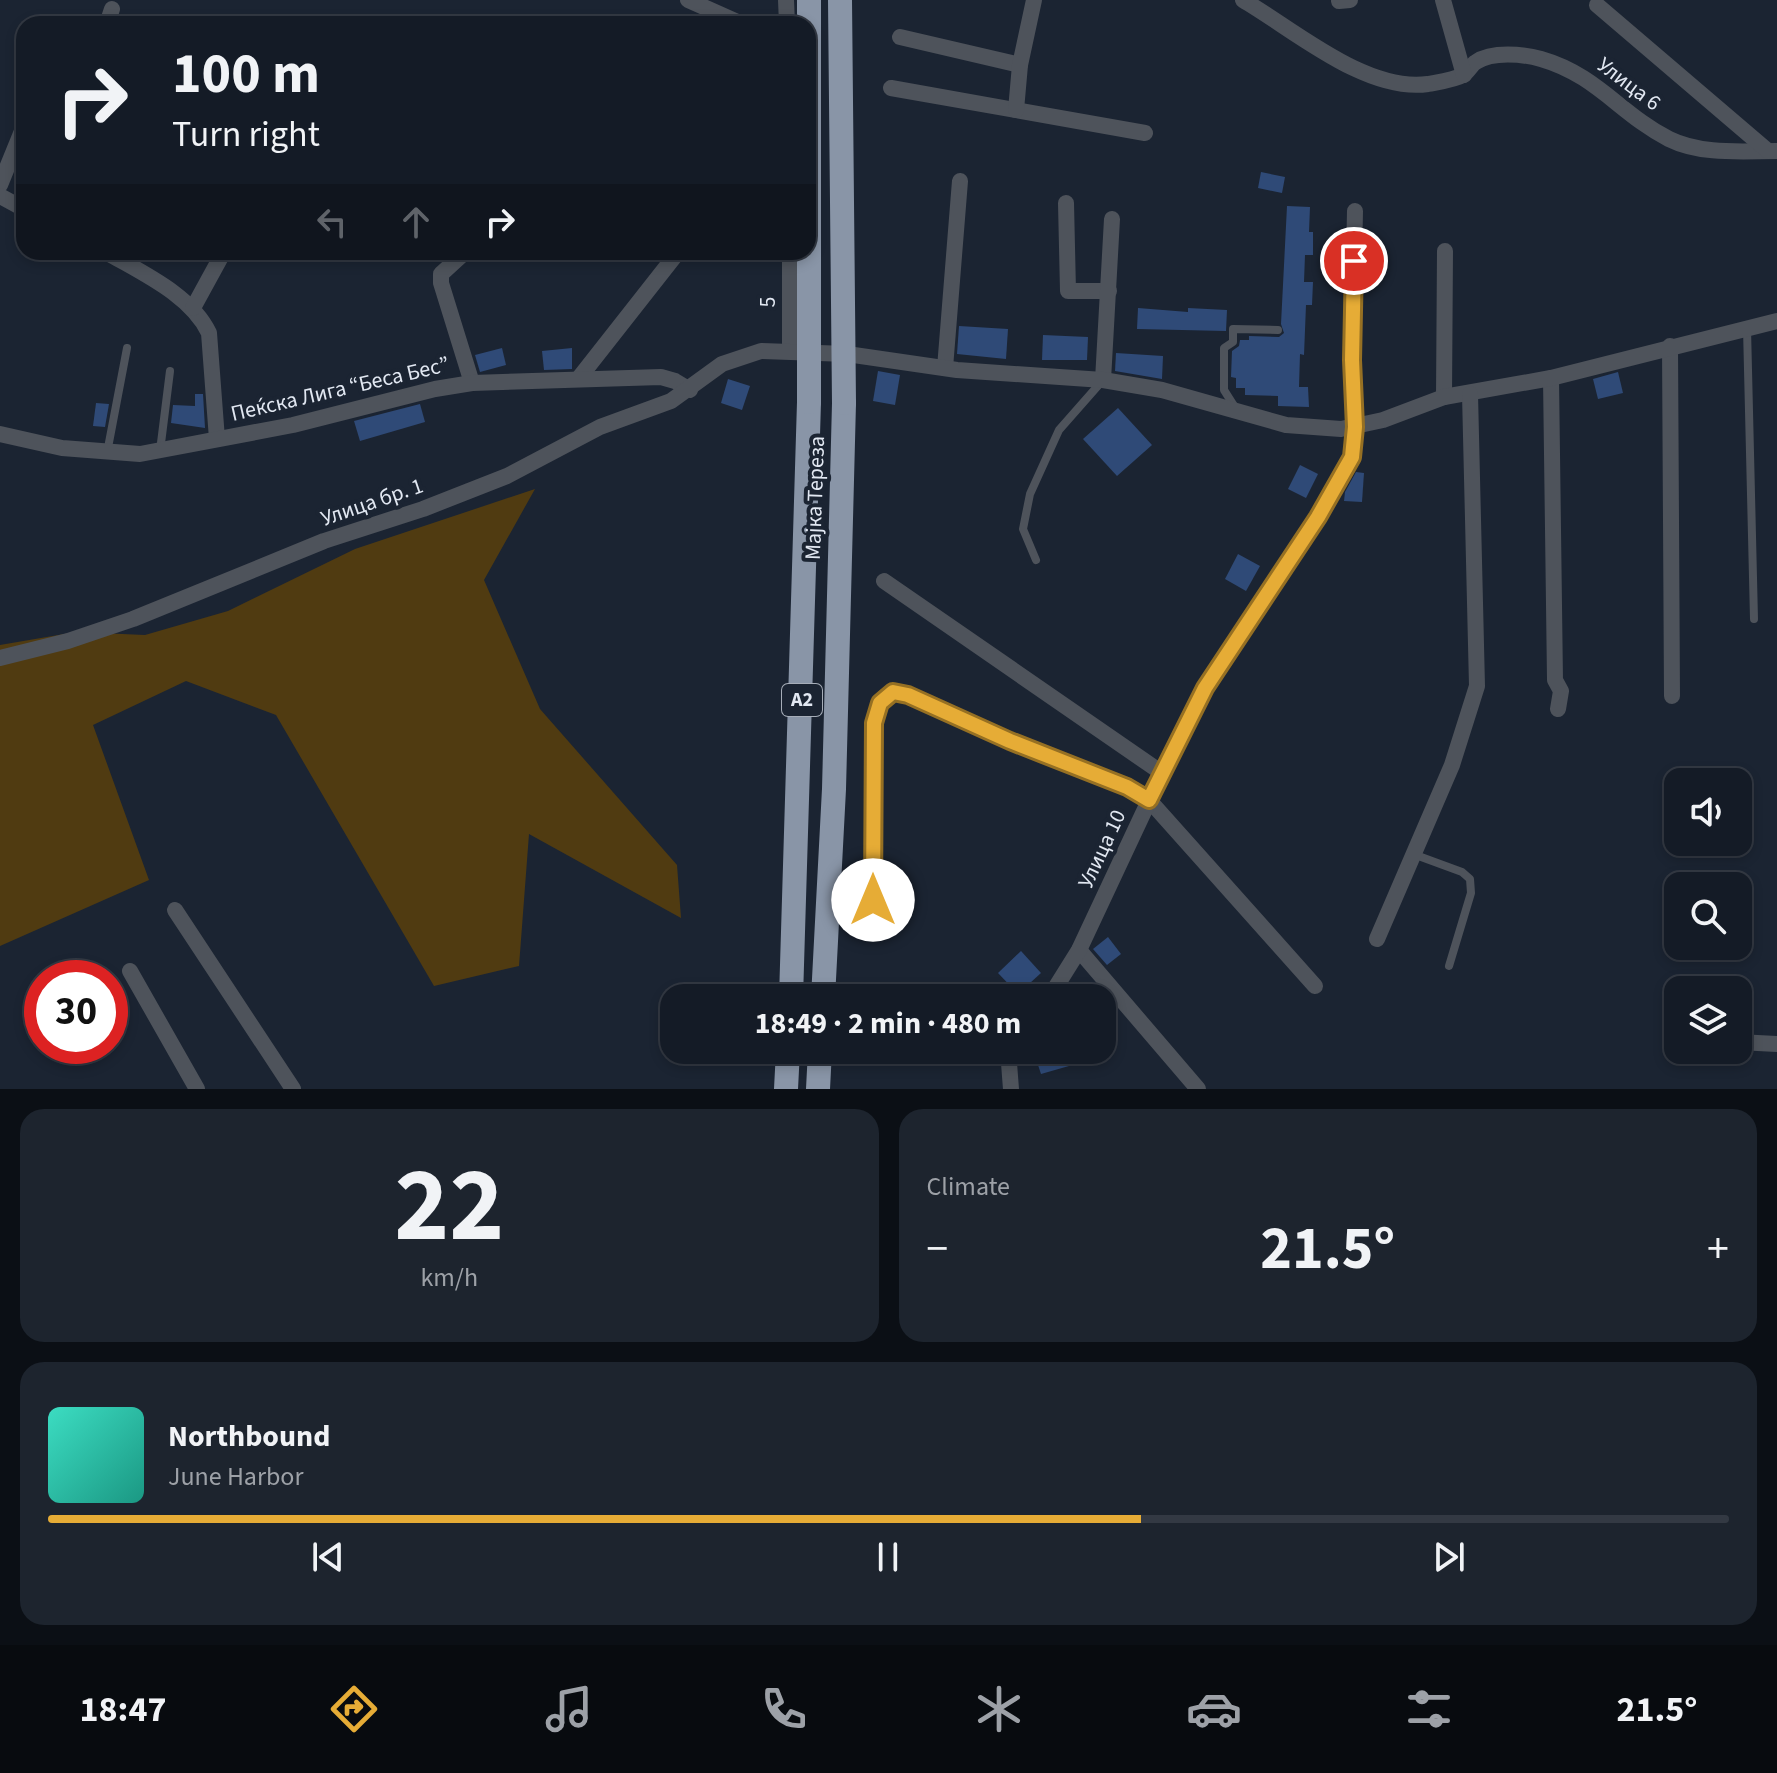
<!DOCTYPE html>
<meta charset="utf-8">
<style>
:root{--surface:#141b26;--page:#1d242e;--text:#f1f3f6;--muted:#9da1a7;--line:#333943;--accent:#e6ac36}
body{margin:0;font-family:"Source Sans 3",sans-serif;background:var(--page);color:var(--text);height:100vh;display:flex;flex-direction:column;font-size:30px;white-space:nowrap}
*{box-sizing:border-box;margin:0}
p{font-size:26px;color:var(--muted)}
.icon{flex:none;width:44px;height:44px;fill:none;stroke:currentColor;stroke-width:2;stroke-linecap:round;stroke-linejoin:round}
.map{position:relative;height:1089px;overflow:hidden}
.drawer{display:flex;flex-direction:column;gap:20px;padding:20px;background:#0b0f15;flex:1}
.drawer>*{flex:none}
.top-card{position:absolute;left:16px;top:16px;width:800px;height:244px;border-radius:24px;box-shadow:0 4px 12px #0003,0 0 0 2px var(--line);background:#141b26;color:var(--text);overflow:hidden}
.tools{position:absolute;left:1664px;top:768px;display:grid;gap:16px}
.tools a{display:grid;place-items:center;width:88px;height:88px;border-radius:16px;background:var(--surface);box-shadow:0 4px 12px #0003,0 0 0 2px var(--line);font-size:40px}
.speed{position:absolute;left:24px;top:960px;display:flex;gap:16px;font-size:40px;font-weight:700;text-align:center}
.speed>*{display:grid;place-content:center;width:104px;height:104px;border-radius:50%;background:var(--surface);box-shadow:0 4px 12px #0003,0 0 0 2px var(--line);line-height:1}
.speed .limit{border:12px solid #d22;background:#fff;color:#111}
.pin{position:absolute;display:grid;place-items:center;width:68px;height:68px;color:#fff;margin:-34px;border:4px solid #fff;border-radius:50%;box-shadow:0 2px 8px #0007}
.me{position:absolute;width:88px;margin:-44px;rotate:0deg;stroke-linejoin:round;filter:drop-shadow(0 0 6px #0008)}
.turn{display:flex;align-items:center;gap:28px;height:168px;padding:0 24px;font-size:36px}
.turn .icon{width:104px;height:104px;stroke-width:2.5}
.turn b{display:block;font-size:56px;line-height:68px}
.lanes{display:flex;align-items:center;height:76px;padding:0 24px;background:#0003;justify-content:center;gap:40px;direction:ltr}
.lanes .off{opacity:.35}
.big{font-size:60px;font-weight:700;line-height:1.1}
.drawer .card{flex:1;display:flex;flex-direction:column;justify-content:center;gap:12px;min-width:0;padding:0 28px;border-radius:24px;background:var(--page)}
.drawer .dial{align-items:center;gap:0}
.dial b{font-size:104px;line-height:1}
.song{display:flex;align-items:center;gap:24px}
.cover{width:96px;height:96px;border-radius:12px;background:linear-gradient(135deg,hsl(170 70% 55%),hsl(170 70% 35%))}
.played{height:8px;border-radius:4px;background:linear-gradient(90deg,var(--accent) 65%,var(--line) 65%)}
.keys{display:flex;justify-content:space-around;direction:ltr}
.heat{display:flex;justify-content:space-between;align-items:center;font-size:44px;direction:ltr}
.drawer .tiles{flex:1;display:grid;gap:20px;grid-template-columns:1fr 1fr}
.card:last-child{grid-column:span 2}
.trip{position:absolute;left:660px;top:984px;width:456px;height:80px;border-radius:24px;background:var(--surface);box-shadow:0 4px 12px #0003,0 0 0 2px var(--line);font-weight:700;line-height:80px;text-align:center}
.dock{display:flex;height:128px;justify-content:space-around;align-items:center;background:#080b0f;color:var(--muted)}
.dock .icon{width:56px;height:56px}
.dock .current{color:var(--accent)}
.dock b{font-size:36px;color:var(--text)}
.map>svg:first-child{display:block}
</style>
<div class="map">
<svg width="1777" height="1089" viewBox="0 0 1777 1089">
<rect width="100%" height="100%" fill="#1b2432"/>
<path fill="#503b11" d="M535,489L484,580L540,709L677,865L681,918L529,834L519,966L434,986L276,715L186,681L93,725L149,880L0,946V645L76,632L145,635L228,611L355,549Z"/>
<g fill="#2f4a77">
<path d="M1261,172L1285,177L1282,193L1258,188Z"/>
<path d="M1287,206L1310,207L1309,232H1313V255H1305L1304,282H1313L1312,305H1306L1304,355L1300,354L1299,387H1308L1309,407L1278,406V396L1245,395V388H1236V378L1231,377L1232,351L1239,346L1240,340H1249V336L1279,337L1284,333L1281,324Z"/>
<path d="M1138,308L1188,312V308L1227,310L1226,331L1137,329Z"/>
<path d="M959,326L1008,329L1006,359L957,354Z"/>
<path d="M1043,335L1088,337L1087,360H1042Z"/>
<path d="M502,348L506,365L480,372L475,355Z"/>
<path d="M572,348V369L544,370L542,351Z"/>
<path d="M1116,353L1163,356L1162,379L1115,371Z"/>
<path d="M878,371L900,375L895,405L873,401Z"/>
<path d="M1618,372L1623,393L1598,399L1593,379Z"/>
<path d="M728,379L750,386L742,410L721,403Z"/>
<path d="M195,394H203L205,428L171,423L173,405L195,406Z"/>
<path d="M96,403L109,404L105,427L93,426Z"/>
<path d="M420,404L425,422L360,441L354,421Z"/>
<path d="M1118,408L1152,445L1117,476L1083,439Z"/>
<path d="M1300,465L1318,474L1306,498L1288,489Z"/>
<path d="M1356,472L1364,473L1362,502L1344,501L1345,492Z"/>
<path d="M1238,554L1260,566L1246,591L1225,579Z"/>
<path d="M1108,937L1121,954L1107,965L1093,949Z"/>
<path d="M1021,951L1041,973L1018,994L998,973Z"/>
<path d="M1033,1050H1064L1069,1066L1041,1074Z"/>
</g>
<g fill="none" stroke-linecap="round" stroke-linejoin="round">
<g stroke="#4e535b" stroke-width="8">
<path d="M1747,328L1754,619"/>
<path d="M1236,409L1224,390V348L1233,342V329L1278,330"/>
<path d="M160,451L170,371"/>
<path d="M107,453L127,348"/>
<path d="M1036,560L1023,529L1030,494L1059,430L1103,380"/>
<path d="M1413,854L1462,872L1470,879L1471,893L1449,966"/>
</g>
<g stroke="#4e535b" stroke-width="16">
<path d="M688,0L742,24"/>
<path d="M786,0L787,24"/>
<path d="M1243,0C1293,29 1366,93 1428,84C1438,82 1454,80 1463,75C1468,72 1471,65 1476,62C1492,51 1523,54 1541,59C1597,75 1620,114 1669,139C1701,155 1742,151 1777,151"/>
<path d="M1443,0L1464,75"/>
<path d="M1339,1L1350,0"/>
<path d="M1597,5L1768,151"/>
<path d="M107,24L112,9"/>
<path d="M900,37L1020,65"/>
<path d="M891,88L1145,133"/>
<path d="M1016,110L1020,65L1034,0"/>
<path d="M0,185L22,131L24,132"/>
<path d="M0,196L24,209"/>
<path d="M1066,203L1068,291H1109"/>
<path d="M106,252C142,273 191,295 209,333L217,439"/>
<path d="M465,252L441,274V283L472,383"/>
<path d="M193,308L222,255L217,252"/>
<path d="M1670,346L1672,696"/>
<path d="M790,351V252"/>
<path d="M945,368L960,181"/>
<path d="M579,378L678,252"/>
<path d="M1551,378L1555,680L1561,691L1558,709"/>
<path d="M1103,380L1112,219"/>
<path d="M1444,397L1445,251"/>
<path d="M0,434L62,448L140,454L293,425L435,389L472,383L661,377L675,381L690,390"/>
<path d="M884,581L1162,773"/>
<path d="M0,658L68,641L133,619L324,541L423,509L507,476L600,427L671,401L722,364L761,351L847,354L957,370L1103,380L1162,390L1286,425L1341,429L1383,420L1444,397L1551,378L1777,321"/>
<path d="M175,910L293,1089"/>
<path d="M873,926L874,723C876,707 882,691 900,692L1010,741L1127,787L1149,800L1315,986"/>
<path d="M1377,939L1452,765L1477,686L1470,394"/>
<path d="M1079,950L1198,1089"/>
<path d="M130,971L197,1089"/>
<path d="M1049,998L1079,950L1162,773L1205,688L1318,517L1352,457L1355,427L1352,360L1355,211"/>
<path d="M1673,1040H1678"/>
<path d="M1738,1042L1777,1044"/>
<path d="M1008,1050L1011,1089"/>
</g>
<g stroke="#8995a7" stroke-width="24">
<path d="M791,998L809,402"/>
<path d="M823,998L834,789L844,403"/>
<path d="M786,1089L788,1050"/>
<path d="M818,1089L820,1050"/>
</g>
<g stroke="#8995a7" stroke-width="24">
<path d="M840,0L844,403"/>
<path d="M809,402V0"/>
</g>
</g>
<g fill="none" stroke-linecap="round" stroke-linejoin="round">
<defs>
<path id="route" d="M873,900L874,723L880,703L893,692L908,695L1010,741L1127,787L1149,800L1205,688L1318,517L1352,457L1355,427L1352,360L1354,261"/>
</defs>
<use href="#route" stroke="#967023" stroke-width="20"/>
<use href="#route" stroke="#e6ac36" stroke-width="14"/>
</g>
<g text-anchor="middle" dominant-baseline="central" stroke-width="8" stroke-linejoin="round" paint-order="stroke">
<rect fill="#1b2432" stroke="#a6adb8" stroke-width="2" x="782" y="684" width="40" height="32" rx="6"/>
<g font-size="20" font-weight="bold" fill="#e2e8f2">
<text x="802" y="700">A2</text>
</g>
<g font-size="22" fill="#e2e8f2" stroke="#1b2432">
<text transform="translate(1629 84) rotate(37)">Улица 6</text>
<text transform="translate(768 302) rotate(-90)">5</text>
<text transform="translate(340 389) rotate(-13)">Пеќска Лига “Беса Бес”</text>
<text transform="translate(815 498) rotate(-88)">Мајка Тереза</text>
<text transform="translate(372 502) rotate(-19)">Улица бр. 1</text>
<text transform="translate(1102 849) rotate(-65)">Улица 10</text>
</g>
</g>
</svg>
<div class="tools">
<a><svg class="icon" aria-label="sound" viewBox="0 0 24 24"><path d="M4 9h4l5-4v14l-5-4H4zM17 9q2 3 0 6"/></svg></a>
<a><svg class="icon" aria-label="search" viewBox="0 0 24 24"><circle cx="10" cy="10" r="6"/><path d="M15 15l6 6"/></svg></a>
<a><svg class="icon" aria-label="layers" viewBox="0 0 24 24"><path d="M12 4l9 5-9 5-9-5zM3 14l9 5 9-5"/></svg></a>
</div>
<div class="speed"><div class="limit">30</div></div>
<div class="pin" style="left:1354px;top:261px;background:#d93025"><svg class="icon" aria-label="arrive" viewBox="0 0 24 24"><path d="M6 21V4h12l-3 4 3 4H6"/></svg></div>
<svg class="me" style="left:873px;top:900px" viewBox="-20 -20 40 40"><circle r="19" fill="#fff"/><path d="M0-13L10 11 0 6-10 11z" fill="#e6ac36"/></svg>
<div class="trip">18:49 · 2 min · 480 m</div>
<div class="top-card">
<div class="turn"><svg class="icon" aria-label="right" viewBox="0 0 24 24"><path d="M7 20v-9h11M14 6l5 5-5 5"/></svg><div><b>100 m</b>Turn right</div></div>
<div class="lanes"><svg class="icon off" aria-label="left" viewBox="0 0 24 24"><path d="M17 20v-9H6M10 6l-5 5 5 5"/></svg><svg class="icon off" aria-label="ahead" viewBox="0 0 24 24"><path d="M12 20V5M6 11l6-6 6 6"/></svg><svg class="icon" aria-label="right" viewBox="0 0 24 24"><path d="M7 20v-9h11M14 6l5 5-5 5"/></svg></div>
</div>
</div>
<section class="drawer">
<div class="tiles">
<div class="card dial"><b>22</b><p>km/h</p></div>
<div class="card"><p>Climate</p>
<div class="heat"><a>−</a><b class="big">21.5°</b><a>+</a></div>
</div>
<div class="card">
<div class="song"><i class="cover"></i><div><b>Northbound</b><p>June Harbor</p></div></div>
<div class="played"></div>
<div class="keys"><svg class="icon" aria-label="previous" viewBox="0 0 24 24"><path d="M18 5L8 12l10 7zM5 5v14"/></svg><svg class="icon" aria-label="pause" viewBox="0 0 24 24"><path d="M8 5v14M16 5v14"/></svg><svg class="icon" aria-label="next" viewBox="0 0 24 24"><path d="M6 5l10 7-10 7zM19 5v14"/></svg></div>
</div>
</div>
</section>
<nav class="dock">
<b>18:47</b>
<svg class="icon current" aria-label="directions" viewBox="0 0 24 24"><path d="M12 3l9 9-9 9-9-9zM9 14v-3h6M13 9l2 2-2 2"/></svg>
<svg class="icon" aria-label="music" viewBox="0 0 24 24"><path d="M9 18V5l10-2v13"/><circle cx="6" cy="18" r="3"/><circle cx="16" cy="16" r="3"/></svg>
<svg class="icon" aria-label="phone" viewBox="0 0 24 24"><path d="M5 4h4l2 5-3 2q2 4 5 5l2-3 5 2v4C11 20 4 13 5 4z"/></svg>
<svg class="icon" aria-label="climate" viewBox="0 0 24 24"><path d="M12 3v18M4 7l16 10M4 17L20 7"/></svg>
<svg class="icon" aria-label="car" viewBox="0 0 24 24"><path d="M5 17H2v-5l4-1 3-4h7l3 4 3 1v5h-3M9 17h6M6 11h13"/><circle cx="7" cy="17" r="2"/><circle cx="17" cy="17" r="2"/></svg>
<svg class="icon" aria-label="filters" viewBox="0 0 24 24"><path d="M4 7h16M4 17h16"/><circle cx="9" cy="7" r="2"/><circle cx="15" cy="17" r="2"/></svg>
<b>21.5°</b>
</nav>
